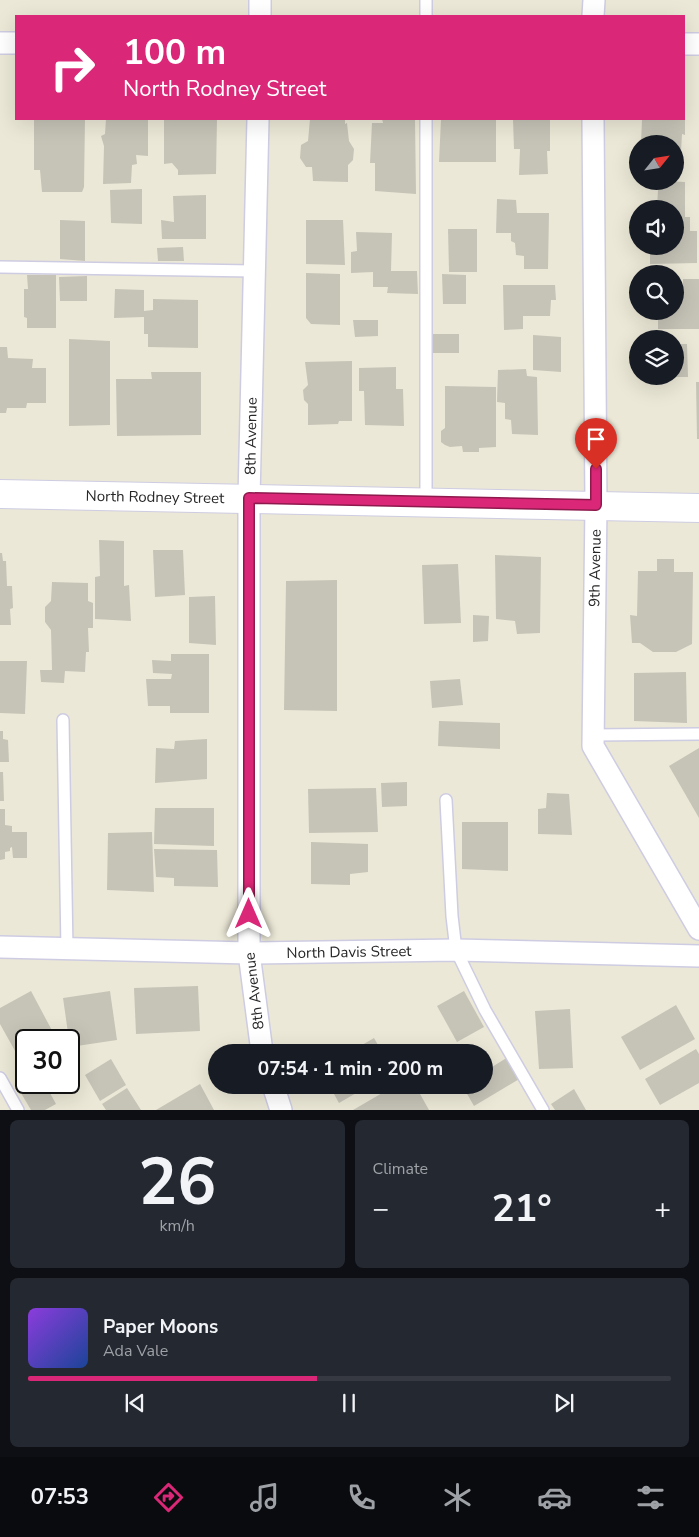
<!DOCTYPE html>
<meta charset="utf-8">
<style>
:root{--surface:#171b24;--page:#242831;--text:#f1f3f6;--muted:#9ea1a6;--line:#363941;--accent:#db2777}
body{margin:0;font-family:"Nunito Sans",sans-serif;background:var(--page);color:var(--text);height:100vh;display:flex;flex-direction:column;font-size:19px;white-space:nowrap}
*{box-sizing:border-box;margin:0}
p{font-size:16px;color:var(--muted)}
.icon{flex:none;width:28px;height:28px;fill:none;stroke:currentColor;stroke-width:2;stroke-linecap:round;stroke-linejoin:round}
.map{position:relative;height:1110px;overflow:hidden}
.panel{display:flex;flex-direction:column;gap:10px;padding:10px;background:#0d0f14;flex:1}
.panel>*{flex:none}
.hud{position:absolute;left:15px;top:15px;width:670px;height:105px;border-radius:0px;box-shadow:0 5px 20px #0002;background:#db2777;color:#fff;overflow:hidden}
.needle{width:32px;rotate:60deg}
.fabs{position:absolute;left:629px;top:135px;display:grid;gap:10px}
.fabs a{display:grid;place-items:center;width:55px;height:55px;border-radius:50%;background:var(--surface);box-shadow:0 5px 20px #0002;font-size:25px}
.speed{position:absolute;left:15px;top:1029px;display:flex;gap:10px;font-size:25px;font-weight:700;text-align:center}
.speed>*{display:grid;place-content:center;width:65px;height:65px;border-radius:50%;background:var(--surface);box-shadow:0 5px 20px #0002;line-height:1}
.speed .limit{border:2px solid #111;border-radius:8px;background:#fff;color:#111}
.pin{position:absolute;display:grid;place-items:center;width:42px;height:42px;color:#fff;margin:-51px -21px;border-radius:50% 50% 50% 0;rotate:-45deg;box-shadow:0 0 5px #0007}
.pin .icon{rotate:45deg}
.me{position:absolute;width:55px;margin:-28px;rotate:0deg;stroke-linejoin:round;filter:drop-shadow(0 0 4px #0008)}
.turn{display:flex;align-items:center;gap:18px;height:105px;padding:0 25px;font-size:22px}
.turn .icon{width:65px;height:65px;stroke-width:2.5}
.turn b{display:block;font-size:35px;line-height:42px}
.big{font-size:38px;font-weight:700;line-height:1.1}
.panel .tile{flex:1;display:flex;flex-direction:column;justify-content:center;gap:8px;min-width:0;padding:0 18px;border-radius:8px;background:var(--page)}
.panel .dial{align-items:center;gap:0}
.dial b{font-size:65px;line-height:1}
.song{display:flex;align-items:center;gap:15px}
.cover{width:60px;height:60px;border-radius:8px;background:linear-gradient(135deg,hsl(270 70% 55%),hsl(220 70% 35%))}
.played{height:5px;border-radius:2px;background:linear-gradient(90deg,var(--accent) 45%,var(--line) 45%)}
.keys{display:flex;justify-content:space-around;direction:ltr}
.heat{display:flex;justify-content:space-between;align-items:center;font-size:28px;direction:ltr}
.panel .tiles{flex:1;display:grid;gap:10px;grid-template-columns:1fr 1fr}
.tile:last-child{grid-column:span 2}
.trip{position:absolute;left:208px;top:1044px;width:285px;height:50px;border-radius:25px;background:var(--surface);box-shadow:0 5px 20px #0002;font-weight:700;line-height:50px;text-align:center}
.dock{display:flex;height:80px;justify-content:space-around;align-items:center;background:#090b0e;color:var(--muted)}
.dock .icon{width:35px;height:35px}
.dock .on{color:var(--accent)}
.dock b{font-size:22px;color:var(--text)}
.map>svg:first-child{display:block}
</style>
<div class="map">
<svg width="699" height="1110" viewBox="0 0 699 1110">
<rect width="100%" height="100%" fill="#ebe8d7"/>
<g fill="#c6c4b7">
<path d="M34,119H85L84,187L82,192H42L40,170H34Z"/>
<path d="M106,119H148V156L136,155L137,164L132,165L131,183L103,184L104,146L101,136L105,134Z"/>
<path d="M164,119H217L216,174L178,175V170L172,163L164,164Z"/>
<path d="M310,119H345V124L347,123L349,141L354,149L353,160L348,165V182L313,181L312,167H306L300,158L301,145L308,141Z"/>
<path d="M382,119H415L416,194L375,191V163H370L372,123H383Z"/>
<path d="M441,119H496V162H439Z"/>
<path d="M513,119H550V151H547L548,174L519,175L520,149H514Z"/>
<path d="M642,119H685V135L682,134L680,169L675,170V144H641Z"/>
<path d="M663,181L685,182V217H690V231H697V263L650,264V246H675V209H657L658,189L662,188Z"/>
<path d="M142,189V224L111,223L110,190Z"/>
<path d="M206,195V239H162L161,220L174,222L173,196Z"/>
<path d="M497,199L516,200L517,213H549L548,269H524V256L516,255L515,243L511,241V233H496Z"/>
<path d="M60,220L85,221V261L60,259Z"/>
<path d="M306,220H343L345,265L306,264Z"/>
<path d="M448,229H477V272H449Z"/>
<path d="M356,232L392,233L391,271H417L418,294L387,293L388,287H373V272L351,273V252L357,251Z"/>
<path d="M183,247L184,261H158L157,248Z"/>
<path d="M306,273L340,274V325L311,324L306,318Z"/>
<path d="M442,274L466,275V304H443Z"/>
<path d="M27,275H56V328H27V318L24,317V289H28Z"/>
<path d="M87,276V301H60L59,277Z"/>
<path d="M683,279H699V329H658V311H675V285H683Z"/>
<path d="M503,285H555L556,300H551L550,316H523V329L504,330Z"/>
<path d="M115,289L144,290V311L153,310V299L198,300V348L148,347V334H144V317L114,318Z"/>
<path d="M353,320H378V336L355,337Z"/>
<path d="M432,334H459V353H433Z"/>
<path d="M533,335L561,337V372L533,370Z"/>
<path d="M69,339L110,341V425L69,426Z"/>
<path d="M675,344H687L688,377H675Z"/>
<path d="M0,347H7L8,358L33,359L32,368H46V403H27L26,408H7L6,413H0Z"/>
<path d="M352,361V421H339L338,424L308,425V404L304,400L303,390L308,385L305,362Z"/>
<path d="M396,367V389H403L404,426L365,425L364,391H359V368Z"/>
<path d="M526,369L527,376L537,377L538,435L512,434L511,420L505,419V403L497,402L498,370Z"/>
<path d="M151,372H201V435L117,436L116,379H152Z"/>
<path d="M696,382H699V439H697Z"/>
<path d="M445,386L496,387V447L479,448V452H463L462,446L450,447L445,445L441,442V431L445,428Z"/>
<path d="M99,540L124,541V586L129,585L131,621L95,619V577L100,576Z"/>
<path d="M153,550H183L185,595L155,597Z"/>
<path d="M0,553H2L3,561H6L7,586H12L13,608L10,609L11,625H0Z"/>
<path d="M495,555L541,557L540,633L517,634L515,621L496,619Z"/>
<path d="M657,559H674V572H693L692,644L676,652H653L640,643H632L630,615L637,616L638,571H657Z"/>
<path d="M458,564L461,623L424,624L422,565Z"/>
<path d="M337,580V711L284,710L286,581Z"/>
<path d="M52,582L88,583V601L93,603V628H88L89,652H86L85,672L65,671L64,683L41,682L40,670H52L51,630L45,622V607L51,601Z"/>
<path d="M215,596L216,645L189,643V597Z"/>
<path d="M473,615L489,616L488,641L473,642Z"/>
<path d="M171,654H209V713H170V706H148L146,679H171L172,674L153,673L152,660L171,661Z"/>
<path d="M0,661H27L25,714L0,713Z"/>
<path d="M686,672L687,723L634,721V673Z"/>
<path d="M460,679L463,705L432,708L430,681Z"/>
<path d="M439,721L500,723V749L438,746Z"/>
<path d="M0,731H3V739L8,740L9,762H0Z"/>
<path d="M207,739V779L155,783L156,748L174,749L175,741Z"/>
<path d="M699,748V818L669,766Z"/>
<path d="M0,772H3L4,801H0Z"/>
<path d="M407,782V806L382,807L381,783Z"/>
<path d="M376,788L378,832L309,833L308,789Z"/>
<path d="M547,793L569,794L572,835L538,834V809L546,808Z"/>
<path d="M155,808H214V846L154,844Z"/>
<path d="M0,809H5V825L12,826V832H27V858H13L12,847L10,848V851L5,852V859L0,860Z"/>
<path d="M462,822H508V871L462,869Z"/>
<path d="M152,832L154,892L107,890L108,833Z"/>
<path d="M311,842L368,844V872L350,874V885L311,884Z"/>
<path d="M154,849L217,850L218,887L174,886V878L156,877Z"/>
<path d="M198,986L200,1031L136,1034L134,988Z"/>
<path d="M31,991L56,1038L52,1040H26V1055L19,1058L0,1024V1008Z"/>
<path d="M110,991L117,1040L70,1047L63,998Z"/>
<path d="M464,991L484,1027L457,1042L437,1006Z"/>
<path d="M676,1005L695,1039L640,1070L621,1037Z"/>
<path d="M570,1009L573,1068L539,1069L535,1011Z"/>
<path d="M374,1038L382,1052H350Z"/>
<path d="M696,1049L699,1054V1083L660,1105L645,1079Z"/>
<path d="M508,1057L521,1078L474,1106L462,1085H484V1072Z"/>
<path d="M111,1059L126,1085L100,1101L85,1075Z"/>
<path d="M39,1082H44L56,1104L45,1110H31L21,1093Z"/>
<path d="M200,1084L214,1110H156Z"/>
<path d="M329,1085H370L339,1103Z"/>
<path d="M396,1085H415L429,1110H353Z"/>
<path d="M127,1088L141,1110H106L102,1104Z"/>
<path d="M574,1089L586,1110H555L551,1104Z"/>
</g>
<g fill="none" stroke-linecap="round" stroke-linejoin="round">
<defs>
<g id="lane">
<path d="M426,16V0"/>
<path d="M426,119V502"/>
<path d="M0,267L254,271"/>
<path d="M63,720L67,949"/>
<path d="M593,735L699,734"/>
<path d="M446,800L452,916L456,950L485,1010L543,1110"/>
<path d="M0,1078L18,1110"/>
</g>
<g id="street">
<path d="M260,16V0"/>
<path d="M593,16L594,0"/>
<path d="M0,43H16"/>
<path d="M684,44H699"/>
<path d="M258,119L249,498V953L262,1052"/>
<path d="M593,119L596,505L593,746L699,929"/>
<path d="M0,947L249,953L456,950L699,956"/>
<path d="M273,1085L281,1110"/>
</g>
<path id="secondary" d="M0,494L699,508"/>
</defs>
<use href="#lane" stroke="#cecce2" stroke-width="14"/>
<use href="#street" stroke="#cecce2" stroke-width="24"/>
<use href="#secondary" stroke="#cecce2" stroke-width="30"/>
<use href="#lane" stroke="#fff" stroke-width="11"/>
<use href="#street" stroke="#fff" stroke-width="21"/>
<use href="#secondary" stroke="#fff" stroke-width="28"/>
</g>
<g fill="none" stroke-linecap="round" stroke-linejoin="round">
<defs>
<path id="route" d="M249,914V498L596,505V469"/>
</defs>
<use href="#route" stroke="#8e194d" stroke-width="12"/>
<use href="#route" stroke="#db2777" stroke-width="9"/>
</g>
<g text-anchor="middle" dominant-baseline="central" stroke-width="4.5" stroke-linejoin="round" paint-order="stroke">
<g font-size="15" fill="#272727" stroke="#fff">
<text transform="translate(251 436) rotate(-89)">8th Avenue</text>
<text transform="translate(155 497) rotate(1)">North Rodney Street</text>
<text transform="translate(595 568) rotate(-89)">9th Avenue</text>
<text transform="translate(349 952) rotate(-1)">North Davis Street</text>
<text transform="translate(254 991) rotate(-97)">8th Avenue</text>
</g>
</g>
</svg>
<div class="fabs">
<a><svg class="needle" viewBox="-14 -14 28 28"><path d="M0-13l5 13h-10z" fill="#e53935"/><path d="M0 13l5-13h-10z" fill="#9ea1a6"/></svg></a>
<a><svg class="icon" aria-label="sound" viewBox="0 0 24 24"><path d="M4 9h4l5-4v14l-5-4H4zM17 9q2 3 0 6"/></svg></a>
<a><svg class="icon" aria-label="search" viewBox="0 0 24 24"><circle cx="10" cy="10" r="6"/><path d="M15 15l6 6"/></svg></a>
<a><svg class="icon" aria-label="layers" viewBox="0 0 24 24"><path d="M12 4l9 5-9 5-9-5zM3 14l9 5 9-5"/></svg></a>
</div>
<div class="speed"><div class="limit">30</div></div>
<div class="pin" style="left:596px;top:469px;background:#d93025"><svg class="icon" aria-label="arrive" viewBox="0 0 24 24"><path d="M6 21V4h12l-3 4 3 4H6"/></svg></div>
<svg class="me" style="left:249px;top:914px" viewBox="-20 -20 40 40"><path d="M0-17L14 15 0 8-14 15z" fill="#db2777" stroke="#fff" stroke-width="4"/></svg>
<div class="trip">07:54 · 1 min · 200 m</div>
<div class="hud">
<div class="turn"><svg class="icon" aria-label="right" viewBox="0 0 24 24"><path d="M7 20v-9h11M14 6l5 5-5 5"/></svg><div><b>100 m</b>North Rodney Street</div></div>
</div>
</div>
<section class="panel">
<div class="tiles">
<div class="tile dial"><b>26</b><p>km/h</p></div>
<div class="tile"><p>Climate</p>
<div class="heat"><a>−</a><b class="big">21°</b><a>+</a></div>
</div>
<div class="tile">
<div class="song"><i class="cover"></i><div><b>Paper Moons</b><p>Ada Vale</p></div></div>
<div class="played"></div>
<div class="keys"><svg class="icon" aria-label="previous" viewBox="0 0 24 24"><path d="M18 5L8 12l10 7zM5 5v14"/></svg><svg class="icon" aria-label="pause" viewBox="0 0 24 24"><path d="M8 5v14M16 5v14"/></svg><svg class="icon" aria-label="next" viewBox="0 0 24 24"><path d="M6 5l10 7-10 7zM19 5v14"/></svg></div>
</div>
</div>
</section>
<nav class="dock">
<b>07:53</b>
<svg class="icon on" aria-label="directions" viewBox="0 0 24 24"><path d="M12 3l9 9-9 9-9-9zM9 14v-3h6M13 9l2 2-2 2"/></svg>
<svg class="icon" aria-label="music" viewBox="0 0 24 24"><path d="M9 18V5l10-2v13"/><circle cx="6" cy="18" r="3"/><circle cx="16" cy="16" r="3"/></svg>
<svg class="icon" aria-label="phone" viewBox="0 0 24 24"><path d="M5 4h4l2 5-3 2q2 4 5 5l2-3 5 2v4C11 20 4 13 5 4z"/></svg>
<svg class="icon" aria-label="climate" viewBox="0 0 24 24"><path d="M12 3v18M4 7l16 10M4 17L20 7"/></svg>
<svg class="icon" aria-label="car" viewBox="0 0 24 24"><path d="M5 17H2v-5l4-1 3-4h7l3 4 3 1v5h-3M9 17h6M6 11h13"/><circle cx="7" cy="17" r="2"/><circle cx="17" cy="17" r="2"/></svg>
<svg class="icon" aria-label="filters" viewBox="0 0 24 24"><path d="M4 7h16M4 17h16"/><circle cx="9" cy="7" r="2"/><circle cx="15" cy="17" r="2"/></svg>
</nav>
